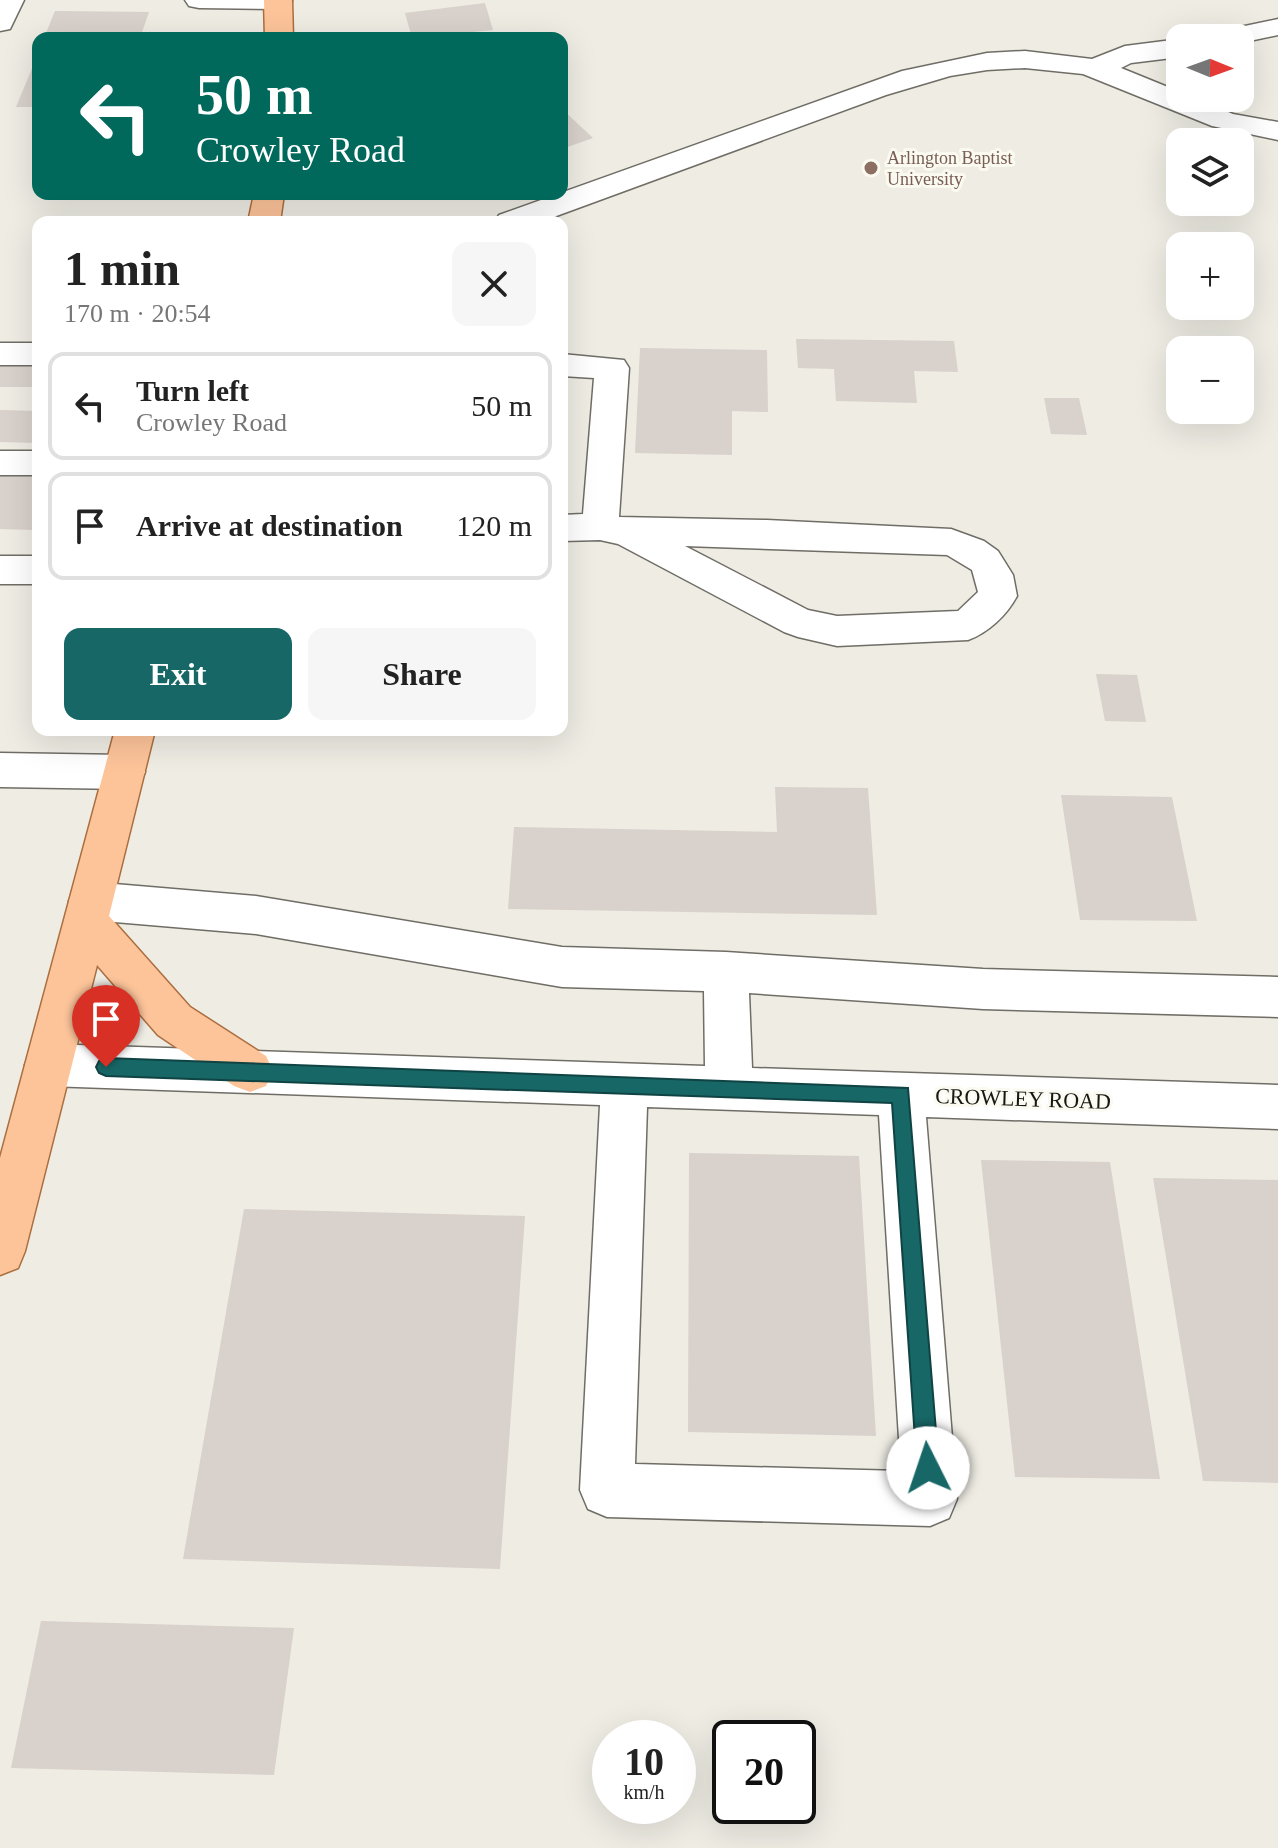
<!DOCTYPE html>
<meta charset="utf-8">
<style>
body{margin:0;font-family:"Times New Roman",serif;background:#f6f6f6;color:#222;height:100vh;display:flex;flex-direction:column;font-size:30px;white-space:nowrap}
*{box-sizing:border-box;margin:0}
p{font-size:26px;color:#767676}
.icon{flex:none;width:44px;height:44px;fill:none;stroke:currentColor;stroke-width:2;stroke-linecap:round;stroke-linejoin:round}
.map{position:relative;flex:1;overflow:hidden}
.panel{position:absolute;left:32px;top:216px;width:536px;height:520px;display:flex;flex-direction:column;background:#fff;border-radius:16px;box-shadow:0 8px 32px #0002}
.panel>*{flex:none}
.guide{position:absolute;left:32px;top:32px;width:536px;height:168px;border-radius:16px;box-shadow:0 8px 32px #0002;background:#00695c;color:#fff;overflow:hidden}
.needle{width:52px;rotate:91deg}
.fabs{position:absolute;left:1166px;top:24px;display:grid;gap:16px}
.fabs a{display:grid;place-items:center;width:88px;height:88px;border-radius:16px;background:#fff;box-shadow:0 8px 32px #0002;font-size:40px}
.speed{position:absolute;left:592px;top:1720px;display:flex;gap:16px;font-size:40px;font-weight:700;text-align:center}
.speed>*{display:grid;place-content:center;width:104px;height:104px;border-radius:50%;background:#fff;box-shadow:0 8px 32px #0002;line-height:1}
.speed small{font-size:20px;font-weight:400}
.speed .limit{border:4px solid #111;border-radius:12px;background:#fff;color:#111}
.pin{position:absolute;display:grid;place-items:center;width:68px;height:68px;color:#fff;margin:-82px -34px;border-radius:50% 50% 50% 0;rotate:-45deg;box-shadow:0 0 8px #0007}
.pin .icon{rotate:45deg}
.me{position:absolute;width:88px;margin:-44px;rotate:356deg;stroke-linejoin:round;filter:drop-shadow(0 0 6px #0008)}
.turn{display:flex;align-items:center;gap:28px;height:168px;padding:0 32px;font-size:36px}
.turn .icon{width:104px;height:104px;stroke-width:2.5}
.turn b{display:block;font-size:56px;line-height:68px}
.round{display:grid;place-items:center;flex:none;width:84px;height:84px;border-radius:16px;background:#f6f6f6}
.overview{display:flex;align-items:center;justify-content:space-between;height:136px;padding:0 32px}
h1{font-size:48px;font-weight:700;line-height:60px}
.action{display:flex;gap:16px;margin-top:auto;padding:16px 32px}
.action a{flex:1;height:92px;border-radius:16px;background:#186767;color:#fff;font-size:32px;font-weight:700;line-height:92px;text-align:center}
.action a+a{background:#f6f6f6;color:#222}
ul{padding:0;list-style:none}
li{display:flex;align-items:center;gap:24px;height:108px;margin:0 16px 12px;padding:0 16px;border:4px solid #e0e0e0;border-radius:16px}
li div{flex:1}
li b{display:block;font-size:30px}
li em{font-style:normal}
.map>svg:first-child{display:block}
.building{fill:#d9d1cb}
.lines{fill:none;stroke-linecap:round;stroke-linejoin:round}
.minor-casing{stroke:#6f6d65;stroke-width:3}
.major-casing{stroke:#ab6e3f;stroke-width:3}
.minor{fill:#fff;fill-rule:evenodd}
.major{fill:#fdc49a;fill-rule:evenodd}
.route{fill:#186767;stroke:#104343;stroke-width:2}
.education-dot{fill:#8d6e63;stroke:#fbfaf1;stroke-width:3}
.labels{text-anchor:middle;stroke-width:6;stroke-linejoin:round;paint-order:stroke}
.far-education-label{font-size:18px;fill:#785e54;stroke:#fbfaf1;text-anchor:start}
.street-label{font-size:22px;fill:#171613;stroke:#fbfaf1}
</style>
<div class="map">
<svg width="1278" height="1848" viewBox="0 0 1278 1848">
<rect width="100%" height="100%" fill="#eeece3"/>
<g class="building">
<polygon points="485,3 493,30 412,38 405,13"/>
<polygon points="55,11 149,12 140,38 44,38"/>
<polygon points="38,54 38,107 16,107"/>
<polygon points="562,109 593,138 562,149"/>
<polygon points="796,339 954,341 958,372 914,371 917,403 836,401 834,369 798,368"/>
<polygon points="640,348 767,350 768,412 732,411 732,455 635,453"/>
<rect x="0" y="362" width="38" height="25"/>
<polygon points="1044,398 1079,398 1087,435 1051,434"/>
<polygon points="0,410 38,411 38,443 0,442"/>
<polygon points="0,473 38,474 38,511 32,530 0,529"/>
<polygon points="1096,674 1137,675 1146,722 1105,721"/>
<polygon points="775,787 868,788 877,915 508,909 514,827 777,832"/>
<polygon points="1061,795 1172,797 1197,921 1080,920"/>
<polygon points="689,1153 859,1156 876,1436 688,1432"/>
<polygon points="981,1160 1110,1162 1160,1479 1015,1477"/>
<polygon points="1153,1178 1278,1180 1278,1483 1203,1481"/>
<polygon points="244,1209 525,1216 500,1569 183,1559"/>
<polygon points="41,1621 294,1628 274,1775 11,1768"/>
</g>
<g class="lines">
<g class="minor-casing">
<g id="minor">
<polygon points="0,0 24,0 10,29 0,31"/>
<polygon points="185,0 291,0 292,1 288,7 278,9 199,8 189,6"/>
<polygon points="1278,19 1278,35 1240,43 1240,38 1212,38 1216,32"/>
<polygon points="1180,39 1180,57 1131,63 1121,68 1180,92 1180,98 1194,98 1233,114 1278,122 1278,140 1212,126 1083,74 1025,68 987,70 950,76 886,95 540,222 494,222 499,215 902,71 987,53 1025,51 1092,59 1125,46"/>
<rect x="0" y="343" width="38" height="22"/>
<path d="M562,354L624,360L629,368L619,517L767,520L951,529L984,541L998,551L1013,575L1017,596C1007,615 988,633 968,640L837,646L798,637L784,632L618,544L600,540L562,541V515L583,514L594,378L562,376ZM685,546L947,555L972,570L978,592L958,611L837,616L808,610Z"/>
<rect x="0" y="451" width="38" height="24"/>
<rect x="0" y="556" width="38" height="28"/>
<polygon points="0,753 124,755 139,760 145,772 139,784 124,789 0,787"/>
<path d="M91,882L256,896L562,947L726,952L983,969L1278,977V1017L983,1009L749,993L752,1068L1278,1085V1129L926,1117L957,1499L949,1518L930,1526L607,1517L588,1509L580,1490L600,1105L48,1086L32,1080L25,1065L32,1050L48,1044L705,1066L704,991L562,987L256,934L91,920L76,914L69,901L76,888ZM647,1107L879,1115L901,1471L635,1464Z"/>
</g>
</g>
<g class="major-casing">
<g id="major">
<polygon points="264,0 292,0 293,38 265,38"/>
<polygon points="254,194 284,194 280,222 248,222"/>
<polygon points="115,730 155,730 109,916 190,1007 266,1056 273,1071 266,1086 250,1092 234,1086 158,1035 97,965 25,1251 18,1268 0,1275 0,1158"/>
</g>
</g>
<use href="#minor" class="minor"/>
<use href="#major" class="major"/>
</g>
<polygon class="route" points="106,1058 908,1088 939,1468 936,1475 928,1479 920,1475 917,1468 892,1103 106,1076 99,1073 96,1067 99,1061"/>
<circle class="education-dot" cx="871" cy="168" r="8"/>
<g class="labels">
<g class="far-education-label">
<text x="887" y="164">Arlington Baptist<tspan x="887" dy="21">University</tspan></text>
</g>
<g class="street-label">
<text transform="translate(1023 1098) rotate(2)" y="8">CROWLEY ROAD</text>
</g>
</g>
</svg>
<div class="fabs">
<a><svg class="needle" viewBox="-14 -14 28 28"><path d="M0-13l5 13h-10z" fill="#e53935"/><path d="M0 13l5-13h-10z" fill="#767676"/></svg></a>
<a><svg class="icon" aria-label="layers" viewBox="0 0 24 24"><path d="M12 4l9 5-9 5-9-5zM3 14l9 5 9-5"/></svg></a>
<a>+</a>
<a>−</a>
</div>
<div class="speed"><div>10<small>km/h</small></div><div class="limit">20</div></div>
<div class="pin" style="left:106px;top:1067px;background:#d93025"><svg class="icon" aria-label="arrive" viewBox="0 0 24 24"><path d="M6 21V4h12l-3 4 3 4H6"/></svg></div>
<svg class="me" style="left:928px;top:1468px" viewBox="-20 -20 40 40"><circle r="19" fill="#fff"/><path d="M0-13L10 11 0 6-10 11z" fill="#186767"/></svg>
<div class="guide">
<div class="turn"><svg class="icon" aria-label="left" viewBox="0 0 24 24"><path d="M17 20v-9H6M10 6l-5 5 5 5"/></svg><div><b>50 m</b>Crowley Road</div></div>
</div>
<section class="panel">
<div class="overview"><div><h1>1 min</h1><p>170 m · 20:54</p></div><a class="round"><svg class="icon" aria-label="close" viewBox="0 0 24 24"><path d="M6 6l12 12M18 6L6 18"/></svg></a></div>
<ul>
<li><svg class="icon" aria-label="left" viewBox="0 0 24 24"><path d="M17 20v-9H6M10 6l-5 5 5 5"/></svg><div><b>Turn left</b><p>Crowley Road</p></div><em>50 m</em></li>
<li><svg class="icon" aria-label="arrive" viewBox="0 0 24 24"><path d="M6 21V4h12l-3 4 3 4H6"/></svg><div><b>Arrive at destination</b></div><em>120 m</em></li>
</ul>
<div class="action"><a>Exit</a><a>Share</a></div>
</section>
</div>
